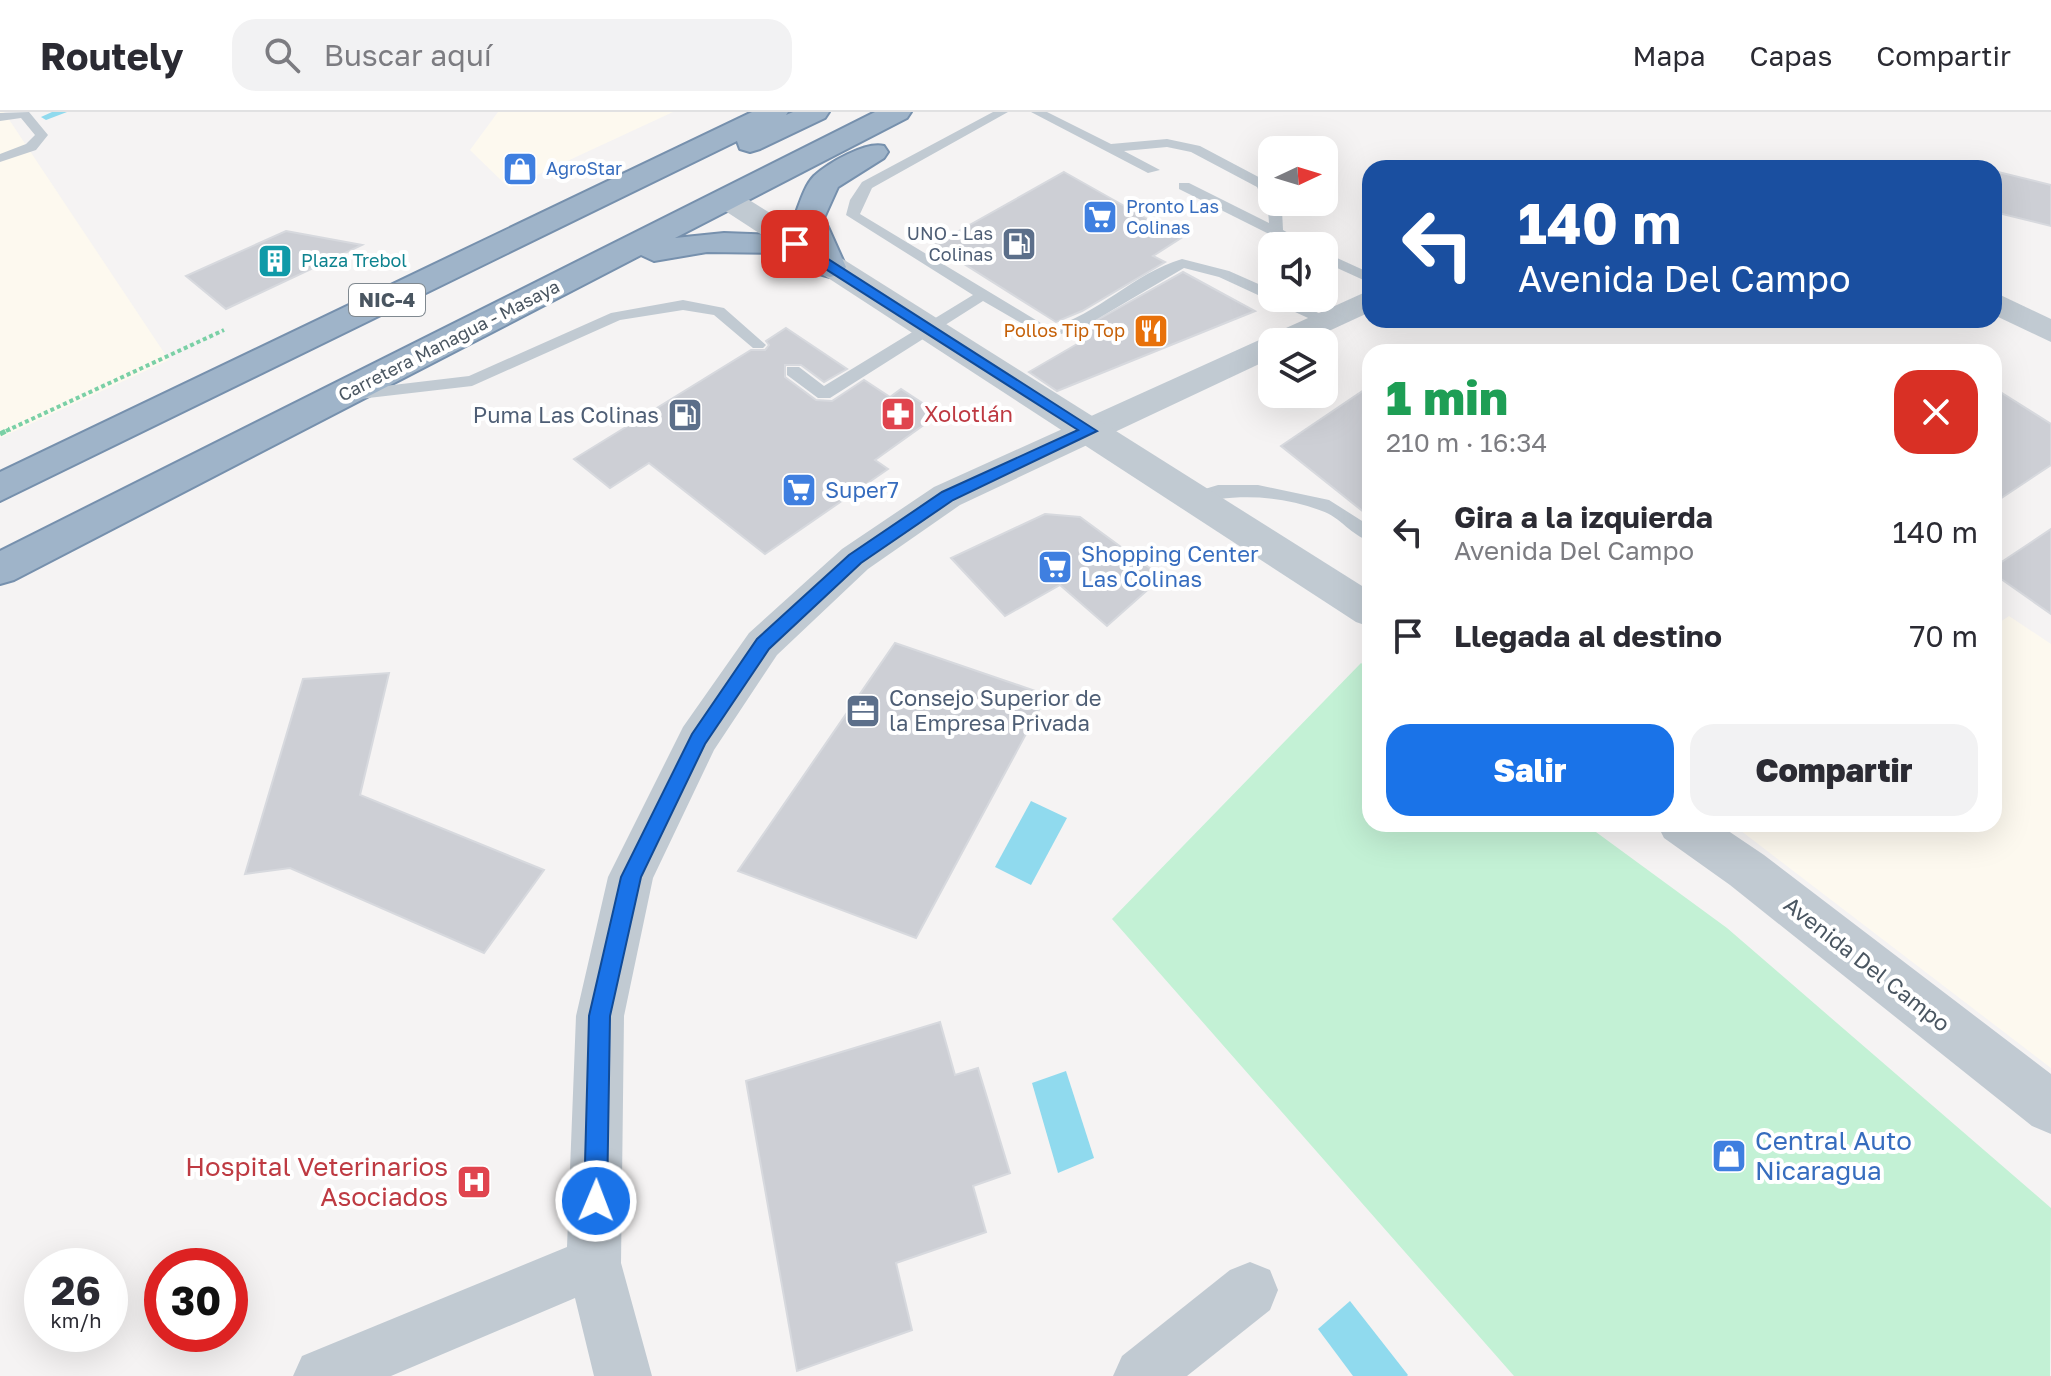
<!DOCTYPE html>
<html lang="es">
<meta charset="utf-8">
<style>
body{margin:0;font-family:"Golos Text",sans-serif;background:#f2f2f3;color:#2b2b33;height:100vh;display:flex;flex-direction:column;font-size:30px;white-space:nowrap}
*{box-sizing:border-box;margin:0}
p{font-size:26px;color:#7c7c81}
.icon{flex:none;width:44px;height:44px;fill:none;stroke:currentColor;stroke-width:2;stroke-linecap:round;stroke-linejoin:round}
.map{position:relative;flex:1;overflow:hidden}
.panel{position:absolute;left:1362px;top:232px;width:640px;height:488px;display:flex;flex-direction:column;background:#fff;border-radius:24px;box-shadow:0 8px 32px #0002}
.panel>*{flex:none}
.top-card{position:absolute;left:1362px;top:48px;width:640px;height:168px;border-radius:24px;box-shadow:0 8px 32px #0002;background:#1a4fa0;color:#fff;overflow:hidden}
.needle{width:52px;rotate:86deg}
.buttons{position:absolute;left:1258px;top:24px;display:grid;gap:16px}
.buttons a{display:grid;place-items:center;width:80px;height:80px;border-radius:16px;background:#fff;box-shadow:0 8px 32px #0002;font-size:40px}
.speed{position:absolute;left:24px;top:1136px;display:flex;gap:16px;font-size:40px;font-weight:700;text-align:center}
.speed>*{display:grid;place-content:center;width:104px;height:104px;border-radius:50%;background:#fff;box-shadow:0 8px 32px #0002;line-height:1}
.speed small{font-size:20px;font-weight:400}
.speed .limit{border:12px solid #d22;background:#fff;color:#111}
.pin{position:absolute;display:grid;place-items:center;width:68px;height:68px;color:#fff;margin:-34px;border-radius:16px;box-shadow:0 4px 12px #0006}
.me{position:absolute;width:88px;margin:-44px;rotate:1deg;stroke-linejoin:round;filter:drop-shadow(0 0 6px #0008)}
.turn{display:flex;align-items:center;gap:28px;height:168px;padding:0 24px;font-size:36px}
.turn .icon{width:104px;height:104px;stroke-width:2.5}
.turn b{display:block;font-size:56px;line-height:68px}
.round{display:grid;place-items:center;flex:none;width:84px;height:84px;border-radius:24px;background:#f2f2f3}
.summary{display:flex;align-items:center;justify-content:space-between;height:136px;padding:0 24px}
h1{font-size:48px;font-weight:800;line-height:60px;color:#1e9e55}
.button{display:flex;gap:16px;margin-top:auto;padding:16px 24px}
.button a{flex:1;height:92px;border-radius:24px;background:#1a73e8;color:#fff;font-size:32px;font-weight:800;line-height:92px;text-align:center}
.button a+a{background:#f2f2f3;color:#2b2b33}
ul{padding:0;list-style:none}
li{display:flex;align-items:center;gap:24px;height:104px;padding:0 24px}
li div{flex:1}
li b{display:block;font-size:30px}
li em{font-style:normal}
header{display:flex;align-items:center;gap:48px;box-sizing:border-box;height:112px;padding:0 40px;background:#fff;border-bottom:2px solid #e1e1e2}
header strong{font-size:38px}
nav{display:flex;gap:44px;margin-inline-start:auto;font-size:28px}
.search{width:560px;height:72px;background:#f2f2f3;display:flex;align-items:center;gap:20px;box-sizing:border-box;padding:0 28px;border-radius:24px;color:#7c7c81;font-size:30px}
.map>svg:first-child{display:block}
.commercial{fill:#fdf9ef}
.green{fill:#c3f1d5}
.water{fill:#90daee}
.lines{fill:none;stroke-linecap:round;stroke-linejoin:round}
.stream{fill:#90daee;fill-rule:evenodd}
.building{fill:#cdcfd5;stroke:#d7d9de;stroke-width:2}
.trunk-casing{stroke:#7690ad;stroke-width:4}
.path-far1{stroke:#7ad0a6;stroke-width:4;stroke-dasharray:4 3;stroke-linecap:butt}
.path{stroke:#7ad0a6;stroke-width:5;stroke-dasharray:6 4;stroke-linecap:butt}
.service{fill:#c1cad2;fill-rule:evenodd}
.minor{fill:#c1cad2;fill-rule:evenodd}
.tertiary{fill:#c1cad2;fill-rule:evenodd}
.trunk{fill:#9fb4c9;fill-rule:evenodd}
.route{fill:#1a73e8;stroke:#114b97;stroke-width:2}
.labels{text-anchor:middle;stroke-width:8;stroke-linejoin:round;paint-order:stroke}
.far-shop-label{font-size:18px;fill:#366cbe;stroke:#fff;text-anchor:start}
.far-service-label{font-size:18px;fill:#4e5e75;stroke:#fff;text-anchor:end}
.far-culture-label{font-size:18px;fill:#0d838f;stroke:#fff;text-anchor:start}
.far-food-label{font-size:18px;fill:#c56008;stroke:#fff;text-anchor:end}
.far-street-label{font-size:18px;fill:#4a5661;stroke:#fff}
.shield{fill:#fff;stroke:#808990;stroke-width:2}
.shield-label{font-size:20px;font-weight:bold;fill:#4a5661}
.health-label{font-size:22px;fill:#be3a42;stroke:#fff;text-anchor:start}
.service-label{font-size:22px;fill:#4e5e75;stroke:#fff;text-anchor:end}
.shop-label{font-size:22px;fill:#366cbe;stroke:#fff;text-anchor:start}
.street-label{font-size:22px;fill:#4a5661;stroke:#fff}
.near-shop-label{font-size:26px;fill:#366cbe;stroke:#fff;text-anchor:start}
.near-health-label{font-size:26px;fill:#be3a42;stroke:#fff;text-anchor:end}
</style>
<header>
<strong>Routely</strong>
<div class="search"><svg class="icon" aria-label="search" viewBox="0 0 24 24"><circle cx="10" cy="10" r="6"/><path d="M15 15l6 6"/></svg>Buscar aquí</div>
<nav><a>Mapa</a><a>Capas</a><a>Compartir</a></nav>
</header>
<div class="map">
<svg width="2051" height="1264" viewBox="0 0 2051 1264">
<rect width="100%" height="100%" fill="#f5f3f3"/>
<g class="commercial">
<polygon points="0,0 4,0 169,248 0,326"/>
<polygon points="498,0 673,0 509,76 470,38"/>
<polygon points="2009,504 2051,532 2051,956 1732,712 1994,712 1994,514"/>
</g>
<polygon class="green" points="1361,551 1370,558 1370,712 1585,712 1727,816 2051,1096 2050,1264 1514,1264 1112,807"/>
<g class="water">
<polygon points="1031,689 1067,706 1031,773 995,755"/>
<polygon points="1066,959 1094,1046 1058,1061 1032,971"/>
<polygon points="1350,1189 1408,1263 1407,1264 1353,1264 1318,1217"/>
</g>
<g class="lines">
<polygon class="stream" points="52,0 67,0 46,8 41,5"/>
</g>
<g class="building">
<polygon points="1994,59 2051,73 2051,114 1994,100"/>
<polygon points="1064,60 1181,126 1153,144 1165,150 1082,199 1056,210 934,133"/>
<polygon points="286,119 362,133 226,197 186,164"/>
<polygon points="1183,160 1255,199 1057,279 1029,260 1084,228 1074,221"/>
<polygon points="786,216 847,257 824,270 801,253 785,253 785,265 816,288 832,289 864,268 890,285 901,277 939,302 875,348 888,357 765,442 649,351 610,376 574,347 751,238 765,238 769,233 766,229"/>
<polygon points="1370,274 1370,405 1281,334"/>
<polygon points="1994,276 2051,312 2051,353 1994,391"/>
<polygon points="1045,402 1080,405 1162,465 1107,514 1060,473 1005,504 951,446"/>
<polygon points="2051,417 2051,502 1994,462 1994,455"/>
<polygon points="895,531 1047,583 916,826 738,759"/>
<polygon points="389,561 360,683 544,758 484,841 290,756 245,762 303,567"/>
<polygon points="940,910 955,963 978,956 1010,1061 973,1074 986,1120 896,1151 912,1218 797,1259 746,969"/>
</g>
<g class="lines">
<g class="trunk-casing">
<g id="trunk">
<polygon points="752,0 788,0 786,3 793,0 829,0 825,6 760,37 750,40 740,37 737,29 0,389 0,360"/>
<path d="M875,0H911L907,6L675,126L724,121L801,124L794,106C799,94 804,74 814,64C828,51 866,29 884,34L888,40L884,46L838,75L824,106L846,155L841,162L830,165L819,162L807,137L795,141L707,140L654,149L641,143L14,468L0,472V439Z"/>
</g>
</g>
<polyline class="path-far1" points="6,319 224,218"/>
<polyline class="path" points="0,322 10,317"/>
<g class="service">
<polygon points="29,0 48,23 36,38 0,50 0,42 26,32 35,23 21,6 0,9 0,1"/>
<path d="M993,0H1008L872,76L860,102L1049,216C1098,203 1134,161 1182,147L1229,159L1272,178V186H1289L1332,208L1329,211H1319L1219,165L1184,156L1082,216L1047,226L983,189L830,286H818L787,263V255H799L824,274L973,183L846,103L850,88L862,70Z"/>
<polygon points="1031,0 1047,0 1111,32 1167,27 1200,34 1268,70 1272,78 1272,90 1278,90 1282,98 1283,118 1311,134 1293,134 1179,77 1179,71 1189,71 1269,111 1268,98 1257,75 1191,40 1167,35 1124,39 1160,58 1148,61"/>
<polygon points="1324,140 1370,161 1370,171 1324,150"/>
<polygon points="683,188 724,196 766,233 763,236 753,236 714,203 683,198 620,208 472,274 351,288 343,283 351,278 469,264 611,201"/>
<path d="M1218,373H1258L1329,388L1370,414V429C1352,424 1340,405 1322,399C1281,383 1233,381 1191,393L1182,387L1185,383Z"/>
</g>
<g class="minor">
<polygon points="1370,178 1370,200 1305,230 1272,230 1272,246 960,393 868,457 777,543 714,638 653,766 624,904 621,1151 652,1264 594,1264 575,1186 391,1264 293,1264 302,1244 567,1135 576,904 608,765 683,615 749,521 842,437 934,375"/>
<polygon points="1994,180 2051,207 2051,230 1994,203"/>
<polygon points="1250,1150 1270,1158 1278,1178 1270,1198 1187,1264 1113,1264 1122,1244 1230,1158"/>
</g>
<g class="tertiary">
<polygon points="727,78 738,81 1370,479 1370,515 1356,510 716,93 712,87 716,81"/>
<polygon points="1657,712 1718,712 1764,743 2051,962 2051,1022 2032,1014 1730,773 1664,726"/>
</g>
<use href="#trunk" class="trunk"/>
</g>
<polygon class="route" points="791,129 800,129 1097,319 953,388 861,451 769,537 705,632 641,765 610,904 607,1089 604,1097 596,1101 587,1097 584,1089 589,904 621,765 692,622 757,527 849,443 942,380 1078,318 791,135"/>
<defs>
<g id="shop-square" transform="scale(1.8)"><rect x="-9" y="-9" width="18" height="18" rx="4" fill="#3f7fe0" stroke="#fff"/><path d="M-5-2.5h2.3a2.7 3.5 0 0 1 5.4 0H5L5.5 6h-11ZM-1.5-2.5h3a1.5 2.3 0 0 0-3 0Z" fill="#fff"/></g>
<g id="supermarket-square" transform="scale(1.8)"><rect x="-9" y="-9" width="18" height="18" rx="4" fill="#3f7fe0" stroke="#fff"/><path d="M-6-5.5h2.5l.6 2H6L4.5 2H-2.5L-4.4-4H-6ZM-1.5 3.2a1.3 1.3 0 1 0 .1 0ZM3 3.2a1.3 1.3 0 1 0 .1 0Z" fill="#fff"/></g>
<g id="fuel-square" transform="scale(1.8)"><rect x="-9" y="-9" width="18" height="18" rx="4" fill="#5c6f8a" stroke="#fff"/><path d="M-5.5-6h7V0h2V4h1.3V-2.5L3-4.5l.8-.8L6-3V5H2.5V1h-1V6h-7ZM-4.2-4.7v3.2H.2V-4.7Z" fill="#fff"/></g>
<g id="building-square" transform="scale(1.8)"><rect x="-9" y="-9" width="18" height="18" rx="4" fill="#0f9aa8" stroke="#fff"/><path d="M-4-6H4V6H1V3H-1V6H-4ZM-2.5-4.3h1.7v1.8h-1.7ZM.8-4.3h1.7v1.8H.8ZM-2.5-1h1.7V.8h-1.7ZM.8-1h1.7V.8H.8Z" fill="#fff"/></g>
<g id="restaurant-square" transform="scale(1.8)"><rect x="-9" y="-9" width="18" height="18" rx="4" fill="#e8710a" stroke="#fff"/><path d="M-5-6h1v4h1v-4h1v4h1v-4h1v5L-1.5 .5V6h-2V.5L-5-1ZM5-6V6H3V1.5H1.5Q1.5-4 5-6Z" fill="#fff"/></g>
<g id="pharmacy-square" transform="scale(1.8)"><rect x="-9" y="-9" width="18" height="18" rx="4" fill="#e0444e" stroke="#fff"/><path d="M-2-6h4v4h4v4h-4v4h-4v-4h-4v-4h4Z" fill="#fff"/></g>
<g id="office-square" transform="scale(1.8)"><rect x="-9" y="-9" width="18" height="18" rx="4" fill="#5c6f8a" stroke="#fff"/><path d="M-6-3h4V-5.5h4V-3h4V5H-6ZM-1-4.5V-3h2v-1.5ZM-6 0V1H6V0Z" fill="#fff"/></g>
<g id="hospital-square" transform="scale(1.8)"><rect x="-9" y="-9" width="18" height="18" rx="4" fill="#e0444e" stroke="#fff"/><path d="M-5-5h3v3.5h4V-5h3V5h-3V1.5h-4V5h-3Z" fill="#fff"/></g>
</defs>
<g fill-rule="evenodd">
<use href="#shop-square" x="520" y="57"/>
<use href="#supermarket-square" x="1100" y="105"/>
<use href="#fuel-square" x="1019" y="132"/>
<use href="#building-square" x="275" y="149"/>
<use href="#restaurant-square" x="1151" y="219"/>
<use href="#pharmacy-square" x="898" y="302"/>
<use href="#fuel-square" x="685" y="303"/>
<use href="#supermarket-square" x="799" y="378"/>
<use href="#supermarket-square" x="1055" y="455"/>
<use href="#office-square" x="863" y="599"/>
<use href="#shop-square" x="1729" y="1044"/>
<use href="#hospital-square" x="474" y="1070"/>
</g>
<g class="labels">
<g class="far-shop-label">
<text x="546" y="63">AgroStar</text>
<text x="1126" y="101">Pronto Las<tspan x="1126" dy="21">Colinas</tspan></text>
</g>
<g class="far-service-label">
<text x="993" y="128">UNO - Las<tspan x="993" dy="21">Colinas</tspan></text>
</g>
<g class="far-culture-label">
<text x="301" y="155">Plaza Trebol</text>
</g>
<g class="far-food-label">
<text x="1125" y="225">Pollos Tip Top</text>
</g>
<g class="far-street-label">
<text transform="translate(449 229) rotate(-27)" y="6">Carretera Managua - Masaya</text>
</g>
<rect class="shield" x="349" y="172" width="76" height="32" rx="6"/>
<g class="shield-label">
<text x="387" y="195">NIC-4</text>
</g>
<g class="health-label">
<text x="924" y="310">Xolotlán</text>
</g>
<g class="service-label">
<text x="659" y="311">Puma Las Colinas</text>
<text x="889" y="594" text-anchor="start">Consejo Superior de<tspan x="889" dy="25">la Empresa Privada</tspan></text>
</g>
<g class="shop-label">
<text x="825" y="386">Super7</text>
<text x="1081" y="450">Shopping Center<tspan x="1081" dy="25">Las Colinas</tspan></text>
</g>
<g class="street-label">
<text transform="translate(1867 852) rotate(38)" y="8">Avenida Del Campo</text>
</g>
<g class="near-shop-label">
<text x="1755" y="1038">Central Auto<tspan x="1755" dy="30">Nicaragua</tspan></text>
</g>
<g class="near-health-label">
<text x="448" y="1064">Hospital Veterinarios<tspan x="448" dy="30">Asociados</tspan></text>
</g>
</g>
</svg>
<div class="buttons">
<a><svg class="needle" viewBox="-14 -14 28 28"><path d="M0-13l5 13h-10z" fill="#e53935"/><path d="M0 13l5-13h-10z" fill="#7c7c81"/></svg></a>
<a><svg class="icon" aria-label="sound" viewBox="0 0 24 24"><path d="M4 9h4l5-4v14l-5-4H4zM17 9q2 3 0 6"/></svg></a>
<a><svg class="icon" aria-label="layers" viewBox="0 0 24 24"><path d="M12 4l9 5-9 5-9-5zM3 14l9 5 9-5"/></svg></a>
</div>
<div class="speed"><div>26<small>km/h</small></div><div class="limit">30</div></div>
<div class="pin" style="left:795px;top:132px;background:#d93025"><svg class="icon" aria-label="arrive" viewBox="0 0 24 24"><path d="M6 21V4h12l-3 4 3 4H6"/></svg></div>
<svg class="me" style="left:596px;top:1089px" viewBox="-20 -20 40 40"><circle r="17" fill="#1a73e8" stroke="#fff" stroke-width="3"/><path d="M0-11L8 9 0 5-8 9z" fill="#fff"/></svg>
<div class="top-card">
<div class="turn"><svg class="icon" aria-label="left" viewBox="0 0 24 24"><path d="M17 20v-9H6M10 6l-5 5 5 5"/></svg><div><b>140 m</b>Avenida Del Campo</div></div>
</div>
<section class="panel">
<div class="summary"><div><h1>1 min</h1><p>210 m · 16:34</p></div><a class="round" style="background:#d93025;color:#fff"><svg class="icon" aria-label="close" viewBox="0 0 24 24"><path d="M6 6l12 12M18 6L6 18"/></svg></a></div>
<ul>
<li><svg class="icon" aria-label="left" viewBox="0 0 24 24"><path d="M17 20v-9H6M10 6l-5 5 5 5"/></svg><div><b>Gira a la izquierda</b><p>Avenida Del Campo</p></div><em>140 m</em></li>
<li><svg class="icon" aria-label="arrive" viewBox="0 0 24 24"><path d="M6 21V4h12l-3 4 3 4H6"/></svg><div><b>Llegada al destino</b></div><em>70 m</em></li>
</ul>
<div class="button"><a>Salir</a><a>Compartir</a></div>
</section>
</div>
